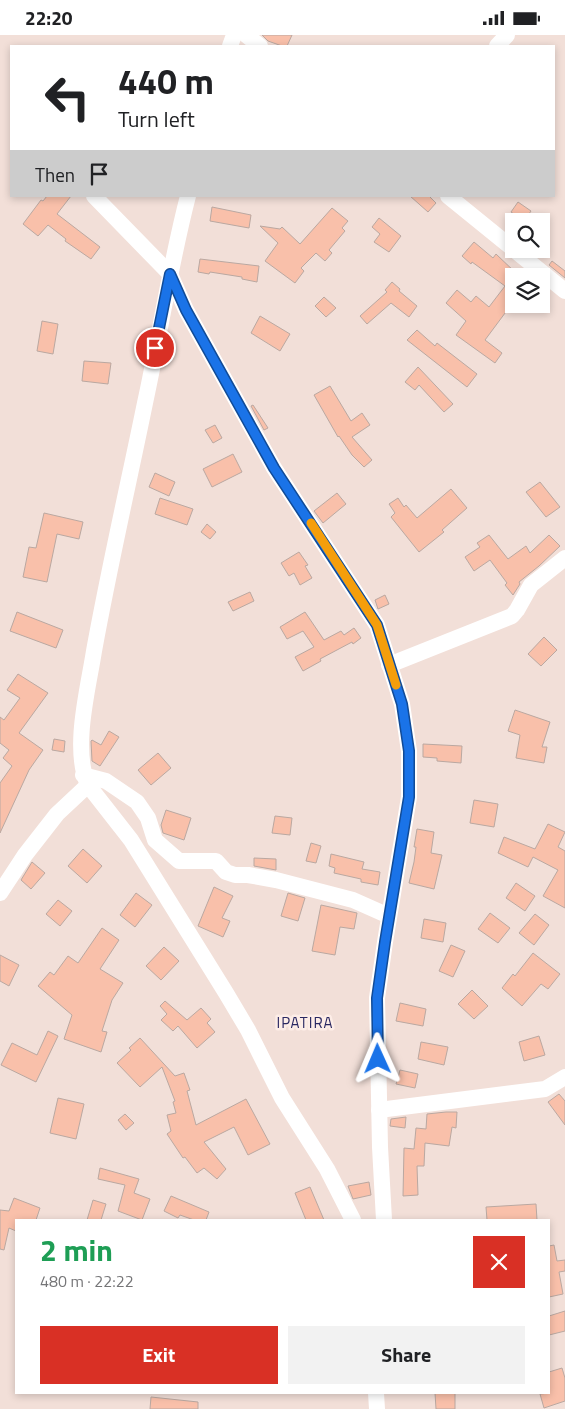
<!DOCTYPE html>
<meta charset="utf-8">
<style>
body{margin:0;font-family:"Titillium Web",sans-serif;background:#f2f2f2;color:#202124;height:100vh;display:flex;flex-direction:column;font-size:19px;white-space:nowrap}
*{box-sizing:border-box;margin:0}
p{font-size:16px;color:#757577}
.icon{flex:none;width:28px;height:28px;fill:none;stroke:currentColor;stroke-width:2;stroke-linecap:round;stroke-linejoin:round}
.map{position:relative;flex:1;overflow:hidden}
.details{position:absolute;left:15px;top:1184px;width:535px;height:175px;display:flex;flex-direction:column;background:#fff;border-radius:0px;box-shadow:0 2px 8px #0003}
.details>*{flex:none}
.banner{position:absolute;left:10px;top:10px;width:545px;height:152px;border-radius:0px;box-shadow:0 2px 8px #0003;background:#fff;color:#202124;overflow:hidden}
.controls{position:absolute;left:505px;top:178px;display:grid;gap:10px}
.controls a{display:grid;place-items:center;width:45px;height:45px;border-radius:0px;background:#fff;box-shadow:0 2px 8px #0003;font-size:25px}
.pin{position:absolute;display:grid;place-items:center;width:42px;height:42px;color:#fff;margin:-21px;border:2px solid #fff;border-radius:50%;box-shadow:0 1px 5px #0007}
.me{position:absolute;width:55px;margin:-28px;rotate:359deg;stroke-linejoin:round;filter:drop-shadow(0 0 4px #0008)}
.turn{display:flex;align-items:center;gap:18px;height:105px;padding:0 25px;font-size:22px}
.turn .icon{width:65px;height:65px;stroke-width:2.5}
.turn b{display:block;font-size:35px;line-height:42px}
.then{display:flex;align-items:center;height:48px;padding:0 25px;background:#0003;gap:10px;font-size:19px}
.round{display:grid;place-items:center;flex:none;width:52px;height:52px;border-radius:0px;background:#f2f2f2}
.head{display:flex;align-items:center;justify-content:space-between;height:85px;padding:0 25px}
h1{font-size:30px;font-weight:700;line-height:38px;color:#1e9e55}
.button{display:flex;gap:10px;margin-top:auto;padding:10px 25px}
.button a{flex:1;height:58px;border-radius:0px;background:#d93025;color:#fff;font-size:20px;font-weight:700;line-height:58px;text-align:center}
.button a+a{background:#f2f2f2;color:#202124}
.status{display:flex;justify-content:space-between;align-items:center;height:35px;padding:0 25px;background:#fff;direction:ltr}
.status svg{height:14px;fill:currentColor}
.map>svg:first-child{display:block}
.building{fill:#f9c0aa;stroke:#baa8a1}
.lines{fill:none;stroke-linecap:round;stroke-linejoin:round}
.minor{stroke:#fff;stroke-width:16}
.route-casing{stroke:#114b97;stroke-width:12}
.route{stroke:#1a73e8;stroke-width:9}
.slow{stroke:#f59e0b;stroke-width:9}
.labels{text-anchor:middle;stroke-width:5;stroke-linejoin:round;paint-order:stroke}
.quarter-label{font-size:15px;letter-spacing:1px;fill:#292761;stroke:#fdede7}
</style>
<div class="status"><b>22:20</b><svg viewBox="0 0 49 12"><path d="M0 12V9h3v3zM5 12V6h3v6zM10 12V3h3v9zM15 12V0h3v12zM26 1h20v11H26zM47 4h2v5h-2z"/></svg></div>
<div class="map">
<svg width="565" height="1374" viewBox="0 0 565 1374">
<rect width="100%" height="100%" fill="#f2dfd8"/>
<g class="building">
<polygon points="262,0 292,0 287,11 282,11 268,6"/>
<polygon points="47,161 71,161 57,179 100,212 91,224 65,206 66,204 48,190 38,201 23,189 41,165 43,166"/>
<polygon points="410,161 429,161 436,168 428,177"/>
<polygon points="518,167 531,176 524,186 511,177"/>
<polygon points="212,172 251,180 249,193 210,186"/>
<polygon points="332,173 348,186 342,193 345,196 329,215 332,218 325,226 316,218 301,233 304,236 295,248 265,226 278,208 260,191 280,194 282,192 300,209"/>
<polygon points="379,183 401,201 389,217 374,207 380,199 372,192"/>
<polygon points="474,207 493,223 496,219 517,239 507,250 514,255 514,266 485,305 502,318 495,328 456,300 466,286 446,268 457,255 471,267 476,261 489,272 505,251 472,227 471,229 462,221"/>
<polygon points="200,224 259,231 257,247 242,244 242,242 210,237 209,239 198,237"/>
<polygon points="552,226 565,236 565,243 549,230"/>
<polygon points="392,247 400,254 399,256 417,271 409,282 391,268 367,289 360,281 387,257 385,255"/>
<polygon points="324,262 336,273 326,282 315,271"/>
<polygon points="260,281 290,299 280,316 251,298"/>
<polygon points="42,286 58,289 53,319 37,316"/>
<polygon points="417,295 435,311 437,308 477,339 467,352 407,305"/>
<polygon points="84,326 111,328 108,349 82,346"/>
<polygon points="418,332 453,369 444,377 419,350 415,355 405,347"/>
<polygon points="330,351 351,386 362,378 370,390 352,402 372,425 364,432 352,420 339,401 338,402 314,360"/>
<polygon points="253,370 268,393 264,395 251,371"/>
<polygon points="215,390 222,403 213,408 205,395"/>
<polygon points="233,419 242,437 212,452 203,434"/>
<polygon points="155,438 175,447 169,461 149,452"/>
<polygon points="540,447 560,472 546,482 526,457"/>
<polygon points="451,454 467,473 442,495 444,497 419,517 391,482 395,478 389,469 398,463 404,472 406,470 417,483"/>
<polygon points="337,458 346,469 323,488 314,476"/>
<polygon points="160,463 193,474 187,490 155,479"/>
<polygon points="44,478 83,487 79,504 57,499 47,547 23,542 29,512 36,513"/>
<polygon points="207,489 216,497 210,504 201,497"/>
<polygon points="489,500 508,524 526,511 530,518 549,500 560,511 539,531 519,547 520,549 513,560 505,550 507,548 490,525 474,536 465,522 480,512 477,508"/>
<polygon points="299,517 308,530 305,531 312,543 300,550 294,538 289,541 281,528"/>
<polygon points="250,557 254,566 233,576 228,567"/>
<polygon points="385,560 389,569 378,574 375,565"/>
<polygon points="17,577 63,595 56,613 10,596"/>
<polygon points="305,577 324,605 341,596 344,600 354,593 361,603 353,609 352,607 320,624 321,626 303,636 295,622 314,612 303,596 287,604 280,592"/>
<polygon points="544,602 557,615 541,631 528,619"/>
<polygon points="18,639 48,658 19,698 43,715 29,735 0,798 0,748 12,731 3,723 9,715 0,708 0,682 4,685 20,663 7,655"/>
<polygon points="515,675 550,687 542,712 547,712 544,728 516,723 520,700 508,696"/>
<polygon points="109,696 119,702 100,731 92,726 91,706 92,705 101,710"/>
<polygon points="54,704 65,706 64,717 52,715"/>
<polygon points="423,709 462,711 461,728 437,726 437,723 423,722"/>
<polygon points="158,718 171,733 151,750 138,735"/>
<polygon points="474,765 498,769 494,792 470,788"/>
<polygon points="166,775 191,783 184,805 163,798 161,790"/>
<polygon points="275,781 292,783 290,800 272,798"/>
<polygon points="548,789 565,797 558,812 565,816 565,873 543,861 558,835 533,822 528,832 498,818 504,802 535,814"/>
<polygon points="417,794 434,797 431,818 442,820 434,854 409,848 414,827 416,812 414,812"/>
<polygon points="311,808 321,811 316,828 306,826"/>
<polygon points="83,814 102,831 87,848 68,831"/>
<polygon points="331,819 364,827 362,834 380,837 378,850 361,847 361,844 334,838 335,833 329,831"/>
<polygon points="254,823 276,824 276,835 254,831"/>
<polygon points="32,827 45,838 31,854 21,845"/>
<polygon points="516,848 535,861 525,876 506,863"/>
<polygon points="214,852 233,861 222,883 230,886 223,902 198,891"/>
<polygon points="136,858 152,870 135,892 120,880"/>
<polygon points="288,858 305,863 298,886 281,881"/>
<polygon points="58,865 72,876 60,891 46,879"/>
<polygon points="321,870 357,878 354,894 340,892 335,920 312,916"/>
<polygon points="490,878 510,893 498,908 478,894"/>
<polygon points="535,879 549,890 534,910 519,898"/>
<polygon points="424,884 446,888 443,907 421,903"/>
<polygon points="102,893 119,905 100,934 123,948 112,965 102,996 107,997 101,1017 64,1004 72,980 38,951 50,937 54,940 68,921 78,928"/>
<polygon points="451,910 465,916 453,942 439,936"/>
<polygon points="164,912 179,926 161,945 146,931"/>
<polygon points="533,918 560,939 548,954 541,949 522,971 502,953 513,939 515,941"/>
<polygon points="0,920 19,930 9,951 0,946"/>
<polygon points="472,955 488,971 474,984 458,969"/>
<polygon points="165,966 187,985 201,973 211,984 207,988 215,997 197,1013 178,991 173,996 161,985 167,979 160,971"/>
<polygon points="400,968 426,974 423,991 396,986"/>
<polygon points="48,996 58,1001 36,1047 1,1030 12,1008 37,1020"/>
<polygon points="539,1001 545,1020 524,1026 519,1007"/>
<polygon points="140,1003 175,1041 184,1038 190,1055 187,1056 196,1090 246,1064 270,1109 248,1120 234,1092 204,1107 226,1134 217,1144 204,1133 197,1138 185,1122 183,1123 167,1099 171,1096 167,1080 176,1078 173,1067 175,1066 162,1032 140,1052 117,1028 131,1015 129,1013"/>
<polygon points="421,1007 448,1012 444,1030 418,1024"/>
<polygon points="400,1035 418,1039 415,1053 396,1049"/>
<polygon points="559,1059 565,1066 565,1090 548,1067"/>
<polygon points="58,1063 84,1069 76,1104 50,1098"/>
<polygon points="446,1077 457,1077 456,1093 452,1092 449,1111 425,1108 424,1131 417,1131 418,1160 403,1161 404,1113 414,1114 416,1093 426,1094 427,1079"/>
<polygon points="125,1079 134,1088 126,1095 118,1085"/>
<polygon points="406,1082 405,1093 390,1091 391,1084"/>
<polygon points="100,1133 139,1144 134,1158 150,1164 142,1185 118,1176 125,1150 98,1144"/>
<polygon points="369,1147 371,1160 353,1164 348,1151"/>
<polygon points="310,1152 324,1185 306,1185 295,1158"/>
<polygon points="171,1161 209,1177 206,1185 194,1185 180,1180 178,1183 164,1176"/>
<polygon points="14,1163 40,1173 36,1185 16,1185 16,1196 9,1193 4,1215 0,1214 0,1175 9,1176"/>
<polygon points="93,1165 106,1169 101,1185 87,1185"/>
<polygon points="536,1169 537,1185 487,1185 486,1172"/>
<polygon points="554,1210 557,1226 565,1225 565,1236 559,1237 563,1259 549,1262 549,1211"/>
<polygon points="565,1276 565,1296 549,1300 549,1281"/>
<polygon points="562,1333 565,1343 565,1366 544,1373 540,1359 549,1358 549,1337"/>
<polygon points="435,1358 455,1358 455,1374 436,1374"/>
<polygon points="151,1362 198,1367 198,1374 150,1374"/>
</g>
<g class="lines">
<g class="minor">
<polyline points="246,0 260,11"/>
<polyline points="230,11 234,0"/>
<polyline points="497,11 507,0"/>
<polyline points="94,161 170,239 186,275 274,433 377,590 402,669 409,716 409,762 385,907 377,963 380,1112 384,1185"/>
<path d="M188,161C170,230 160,299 145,368C128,451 109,533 94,616C88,655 72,713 88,750L131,805L226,958L248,995L282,1063L327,1134L353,1185"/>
<polyline points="448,161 565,256"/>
<polyline points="389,630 512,581 517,575 531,550 565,523"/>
<polyline points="83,740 106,746 137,767 148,783 155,805 179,826 216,826 226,837 235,840 248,840 276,845 353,865 389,881"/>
<polyline points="0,858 25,820 57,779 88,750"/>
<polyline points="379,1075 545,1054 565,1042"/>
<polyline points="376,1358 377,1374"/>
</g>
</g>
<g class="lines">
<g class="route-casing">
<polyline id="route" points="155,313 170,239 186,275 274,433 377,590 402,669 409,716 409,762 385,907 377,963 378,1024"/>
</g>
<use href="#route" class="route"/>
<polyline class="slow" points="311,488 377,590 396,650"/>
</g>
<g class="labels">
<g class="quarter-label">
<text x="305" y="993">IPATIRA</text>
</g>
</g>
</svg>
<div class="controls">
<a><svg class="icon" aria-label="search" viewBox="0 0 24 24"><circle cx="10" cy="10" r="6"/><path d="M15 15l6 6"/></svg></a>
<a><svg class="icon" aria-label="layers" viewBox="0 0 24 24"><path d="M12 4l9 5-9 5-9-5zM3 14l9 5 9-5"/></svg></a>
</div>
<div class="pin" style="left:155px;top:313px;background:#d93025"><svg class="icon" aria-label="arrive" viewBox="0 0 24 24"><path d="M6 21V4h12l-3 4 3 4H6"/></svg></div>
<svg class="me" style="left:378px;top:1024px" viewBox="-20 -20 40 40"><path d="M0-17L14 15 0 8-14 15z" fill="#1a73e8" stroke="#fff" stroke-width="4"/></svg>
<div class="banner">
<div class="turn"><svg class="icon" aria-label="left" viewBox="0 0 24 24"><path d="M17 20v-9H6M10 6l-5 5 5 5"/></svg><div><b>440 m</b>Turn left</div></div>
<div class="then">Then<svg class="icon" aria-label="arrive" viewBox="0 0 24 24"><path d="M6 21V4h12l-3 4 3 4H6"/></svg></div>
</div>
<section class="details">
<div class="head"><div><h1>2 min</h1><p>480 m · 22:22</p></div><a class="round" style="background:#d93025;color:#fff"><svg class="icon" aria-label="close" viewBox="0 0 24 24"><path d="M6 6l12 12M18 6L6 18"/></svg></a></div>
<div class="button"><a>Exit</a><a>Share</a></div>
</section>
</div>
